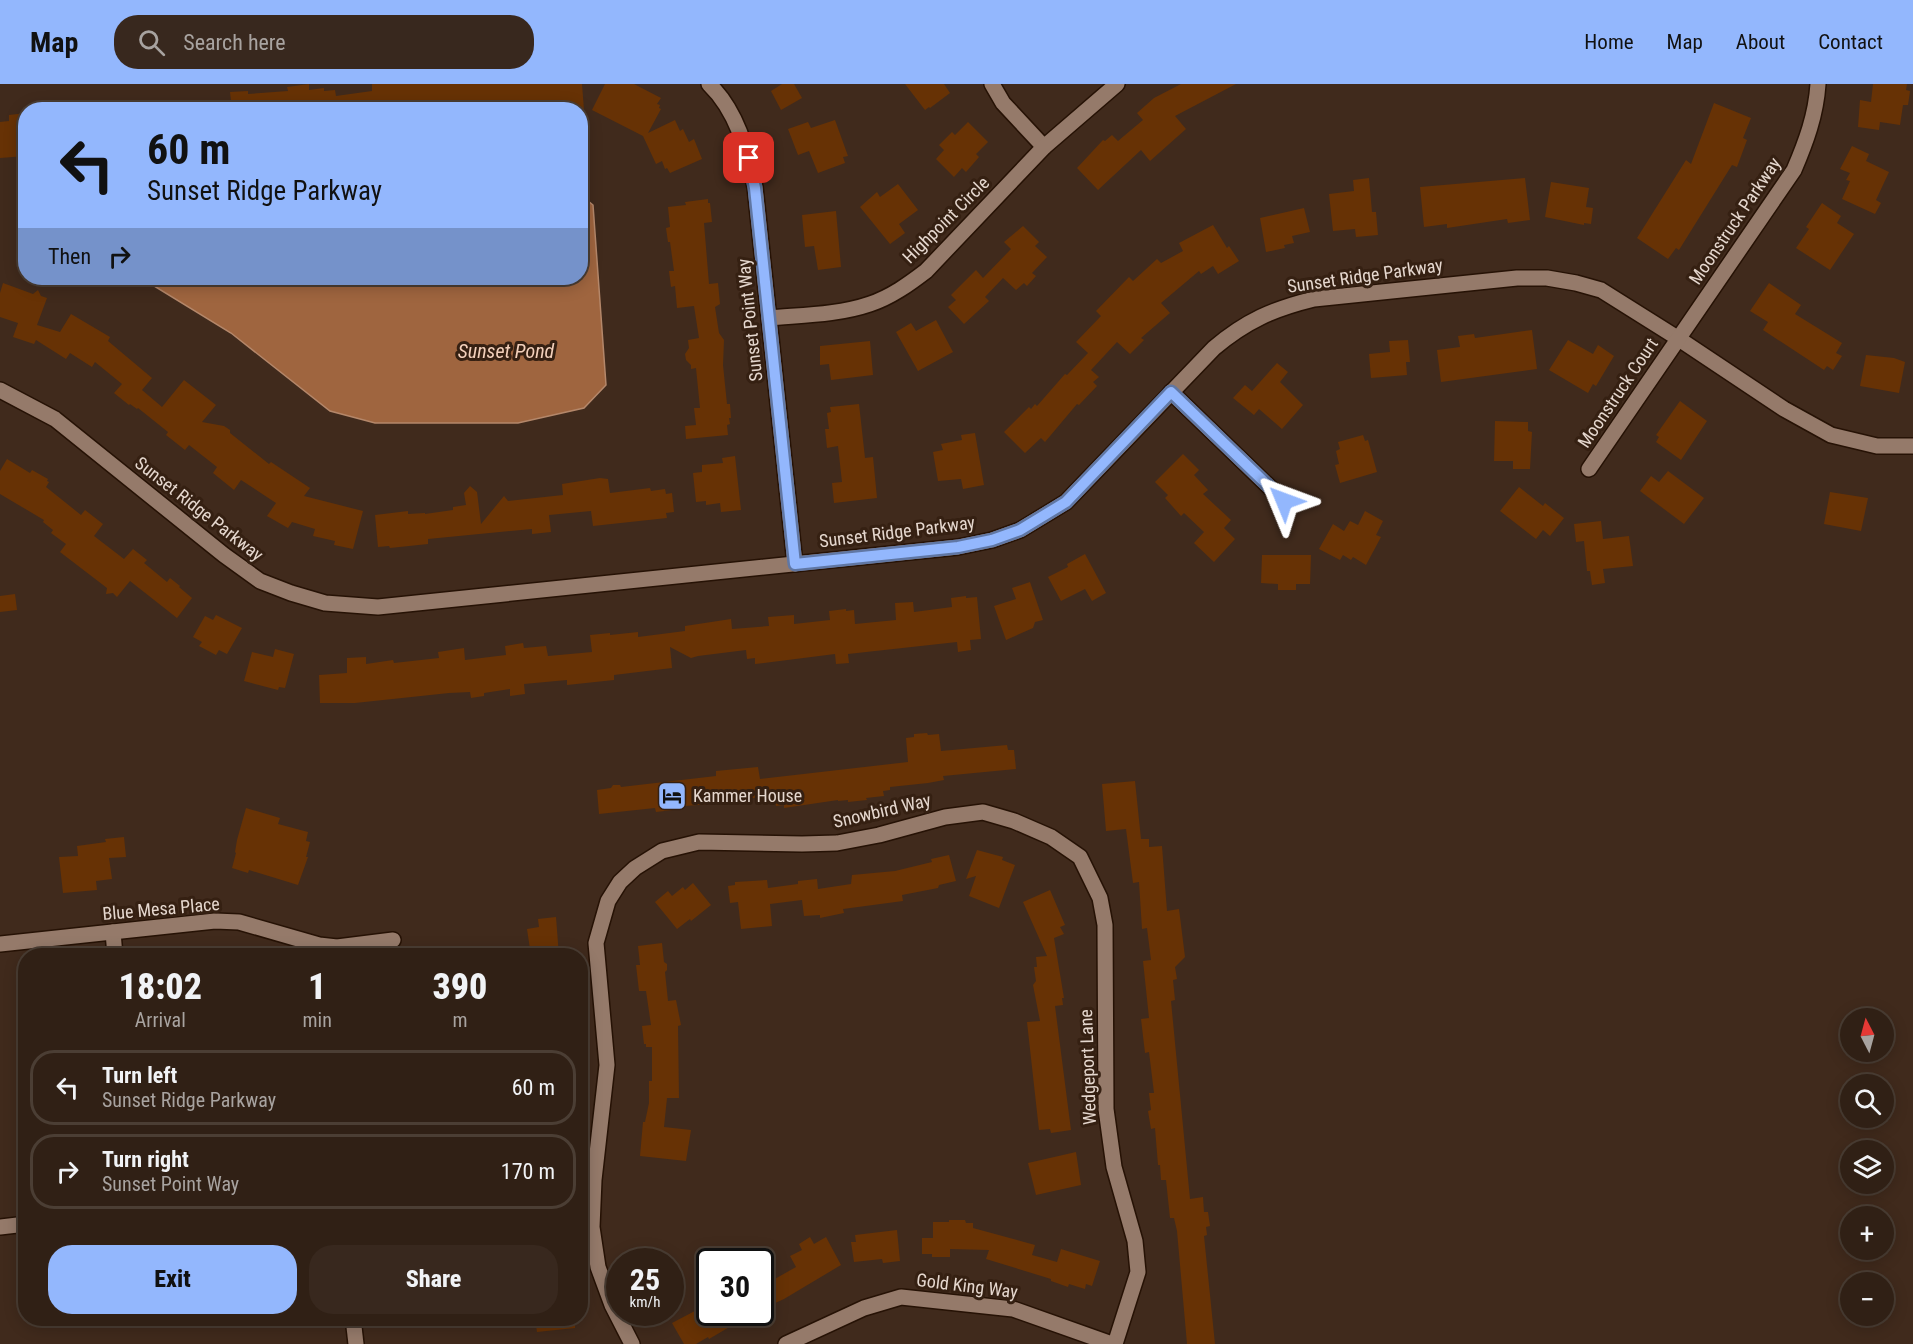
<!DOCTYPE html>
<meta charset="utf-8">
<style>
body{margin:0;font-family:"Roboto Condensed",sans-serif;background:#38281e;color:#f1f3f6;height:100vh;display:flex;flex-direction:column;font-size:22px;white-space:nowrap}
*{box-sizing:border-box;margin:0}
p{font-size:20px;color:#a8a3a0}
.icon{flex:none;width:33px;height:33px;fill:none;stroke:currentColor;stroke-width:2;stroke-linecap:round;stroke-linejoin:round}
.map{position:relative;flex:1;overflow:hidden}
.panel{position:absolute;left:18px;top:864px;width:570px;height:378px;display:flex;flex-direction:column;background:#302015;border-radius:24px;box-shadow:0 3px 15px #0003,0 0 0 2px #4b3e34}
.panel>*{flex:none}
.top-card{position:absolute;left:18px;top:18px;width:570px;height:183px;border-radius:24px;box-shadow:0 3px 15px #0003,0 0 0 2px #4b3e34;background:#93b7fd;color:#111;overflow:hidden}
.needle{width:39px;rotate:354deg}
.controls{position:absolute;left:1840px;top:924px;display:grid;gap:12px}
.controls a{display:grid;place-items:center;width:54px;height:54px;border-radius:50%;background:#302015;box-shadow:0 3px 15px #0003,0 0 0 2px #4b3e34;font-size:30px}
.speed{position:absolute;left:606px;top:1164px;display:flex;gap:12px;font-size:30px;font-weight:700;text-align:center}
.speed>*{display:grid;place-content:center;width:78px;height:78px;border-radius:50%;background:#302015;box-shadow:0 3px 15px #0003,0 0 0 2px #4b3e34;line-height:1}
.speed small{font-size:15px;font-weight:400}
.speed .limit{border:3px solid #111;border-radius:9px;background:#fff;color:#111}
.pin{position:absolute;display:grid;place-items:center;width:51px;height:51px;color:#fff;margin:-26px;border-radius:12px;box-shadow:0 3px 9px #0006}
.me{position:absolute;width:66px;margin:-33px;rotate:314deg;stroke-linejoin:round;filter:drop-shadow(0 0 4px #0008)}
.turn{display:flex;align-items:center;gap:21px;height:126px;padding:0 30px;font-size:27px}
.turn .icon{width:78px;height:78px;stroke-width:2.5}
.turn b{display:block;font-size:42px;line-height:51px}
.then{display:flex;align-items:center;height:57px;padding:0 30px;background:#0003;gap:12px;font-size:22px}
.eta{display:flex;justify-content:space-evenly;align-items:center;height:102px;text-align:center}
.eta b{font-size:36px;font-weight:800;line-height:42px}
.action{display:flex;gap:12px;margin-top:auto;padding:12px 30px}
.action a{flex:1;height:69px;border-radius:24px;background:#93b7fd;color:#111;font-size:24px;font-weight:800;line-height:69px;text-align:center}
.action a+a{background:#38281e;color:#f1f3f6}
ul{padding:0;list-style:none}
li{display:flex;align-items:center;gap:18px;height:75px;margin:0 12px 9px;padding:0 18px;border:3px solid #4b3e34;border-radius:24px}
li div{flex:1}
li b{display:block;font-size:22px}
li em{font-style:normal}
header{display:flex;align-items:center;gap:36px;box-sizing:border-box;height:84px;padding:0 30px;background:#93b7fd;color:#111}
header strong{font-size:28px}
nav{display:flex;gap:33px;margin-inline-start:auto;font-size:21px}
.search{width:420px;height:54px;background:#38281e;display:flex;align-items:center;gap:15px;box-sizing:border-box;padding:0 21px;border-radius:24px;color:#a8a3a0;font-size:22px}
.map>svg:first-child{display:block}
.water{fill:#9f653f;stroke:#b4876a;stroke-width:1.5}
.building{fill:#673205}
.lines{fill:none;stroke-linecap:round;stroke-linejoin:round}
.minor-casing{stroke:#261205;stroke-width:18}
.minor{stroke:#957a6a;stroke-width:15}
.route-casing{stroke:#6077a4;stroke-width:15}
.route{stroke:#93b7fd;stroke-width:10}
.labels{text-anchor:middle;stroke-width:6;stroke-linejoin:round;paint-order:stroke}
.street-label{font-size:18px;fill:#e5d7ce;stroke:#352012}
.poi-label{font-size:18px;fill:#e5d7ce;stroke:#352012;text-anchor:start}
.water-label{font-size:20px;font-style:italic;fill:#f3d0bb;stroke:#352012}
</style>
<header>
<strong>Map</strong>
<div class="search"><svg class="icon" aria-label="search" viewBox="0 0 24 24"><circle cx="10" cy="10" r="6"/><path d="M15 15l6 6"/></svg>Search here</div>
<nav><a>Home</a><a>Map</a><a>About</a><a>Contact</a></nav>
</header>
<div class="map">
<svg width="1913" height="1260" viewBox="0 0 1913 1260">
<rect width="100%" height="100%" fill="#402a1c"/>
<polygon class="water" points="581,111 593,121 606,301 584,324 518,339 375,339 330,327 231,249 141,194 580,194"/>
<g class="building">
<polygon points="309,0 309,6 324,4 324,7 335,6 336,12 372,7 372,0 582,0 584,26 571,26 571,22 542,26 232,26 230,8 248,7 248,10 288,7 287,3"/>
<polygon points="605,0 634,0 661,14 657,20 660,21 659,24 661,25 648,49 675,36 680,47 683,45 689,58 694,55 702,75 670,89 667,84 665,85 662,77 656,80 643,52 592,26"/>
<polygon points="782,0 794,0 802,14 781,26 771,7"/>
<polygon points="905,0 944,0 950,9 930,24 929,23 925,26"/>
<polygon points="1181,0 1236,0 1175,32 1186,45 1150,77 1141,66 1098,106 1077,84 1103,56 1105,57 1112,51 1118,57 1143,36 1137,29 1154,14"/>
<polygon points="1873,0 1907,0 1906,6 1910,7 1908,21 1903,21 1900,41 1880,38 1879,46 1858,43 1860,16 1871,18"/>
<polygon points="1714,19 1751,34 1743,54 1747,56 1737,83 1732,81 1679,166 1676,164 1668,175 1637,154 1686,76 1691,80"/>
<polygon points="26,29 26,72 0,74 0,38 9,37 9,31"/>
<polygon points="835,36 848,72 843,73 845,79 818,89 809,67 798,71 788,45 808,38 811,44"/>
<polygon points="968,38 988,58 976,70 979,73 966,88 962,84 954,93 936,75 944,66 939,61 952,48 955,51"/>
<polygon points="1852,62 1869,70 1866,77 1889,88 1876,116 1881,119 1875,130 1842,115 1850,97 1846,96 1850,89 1840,85"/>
<polygon points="1369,94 1372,128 1376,128 1378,151 1356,153 1355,145 1333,147 1329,110 1354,107 1353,96"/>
<polygon points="1525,94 1530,136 1508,139 1507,135 1447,144 1447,140 1424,143 1420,103"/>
<polygon points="1551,98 1589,104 1586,123 1593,124 1591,140 1584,139 1584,141 1545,133"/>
<polygon points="898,100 918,126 899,140 905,149 890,160 860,123 877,108 880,113"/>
<polygon points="708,115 708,119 710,119 712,138 704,139 709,200 718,199 720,220 715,223 719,249 724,256 723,281 727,320 730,320 731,334 729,334 730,340 727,341 728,351 686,355 685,342 696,341 694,324 700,324 696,284 691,285 691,281 686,276 685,270 689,264 688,256 699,254 694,222 677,224 675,202 671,203 669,187 674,187 670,158 668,158 666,144 670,143 668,123 686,121 685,118"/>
<polygon points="1822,119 1841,132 1837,139 1854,150 1830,186 1796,164 1809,145 1806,143"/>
<polygon points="1304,124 1310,148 1292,152 1294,159 1284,161 1285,164 1266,168 1260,134"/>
<polygon points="836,127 841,183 818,186 814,162 805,163 802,131"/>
<polygon points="1213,141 1227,164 1229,162 1239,177 1218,190 1213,182 1201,190 1199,187 1161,219 1170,229 1141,254 1144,256 1130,270 1117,258 1091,286 1099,293 1093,298 1097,302 1079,321 1077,320 1045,358 1041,354 1025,369 1004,348 1029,323 1031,325 1035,320 1037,322 1065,290 1067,291 1088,269 1076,258 1101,232 1096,227 1129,193 1133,197 1157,175 1161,179 1183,167 1179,159"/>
<polygon points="1023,142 1039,158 1035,162 1047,173 1032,189 1036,192 1027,202 1024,199 1016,206 1003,194 985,213 989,217 964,240 948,223 956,216 951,211 976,186 983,194 1011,165 1004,158"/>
<polygon points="3,199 33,210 38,206 41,212 47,214 37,241 60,248 71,230 110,253 108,257 152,294 142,306 162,323 184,296 216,321 202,338 224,342 230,346 230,349 269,380 271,378 310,404 304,412 363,427 353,465 334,461 335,457 313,452 315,445 292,438 288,444 267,432 276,419 241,396 234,406 213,389 217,383 189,361 185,366 166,351 168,348 138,324 137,325 130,320 129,321 114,309 122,300 95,278 92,283 70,269 66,275 36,256 34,260 13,253 18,239 0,233 0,209"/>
<polygon points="1769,199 1801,221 1795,230 1842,259 1836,269 1842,272 1833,286 1827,282 1824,286 1763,246 1768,238 1750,227"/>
<polygon points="936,236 953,268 918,287 896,248 911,239 916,247"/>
<polygon points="1532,246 1537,285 1441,298 1437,266 1460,263 1458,252 1474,250 1475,254"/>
<polygon points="1408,256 1410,278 1406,278 1407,291 1371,294 1369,270 1390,268 1389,257"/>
<polygon points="1568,256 1593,270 1598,261 1614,272 1596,302 1593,300 1588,309 1549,286"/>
<polygon points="870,257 873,291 831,296 829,280 820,281 820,262"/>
<polygon points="1866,271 1894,274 1905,278 1899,309 1860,302"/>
<polygon points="1277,279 1288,288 1280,298 1303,321 1282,345 1259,325 1254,331 1233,314 1245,301 1252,307"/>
<polygon points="1680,317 1707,337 1681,376 1656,358 1659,353 1656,351"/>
<polygon points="859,320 865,374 873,373 877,414 834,419 832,399 842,398 838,362 827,364 825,345 829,345 827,329 831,328 830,323"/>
<polygon points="1495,337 1528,338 1528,347 1532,348 1530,385 1513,385 1513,377 1494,377"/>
<polygon points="975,349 984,401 963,405 961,395 938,397 933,368 943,366 941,360 962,356 961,351"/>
<polygon points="1363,351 1365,357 1368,356 1377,388 1340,399 1335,381 1339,380 1336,367 1340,365 1338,358"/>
<polygon points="1183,370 1199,386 1194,391 1208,406 1203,410 1231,436 1224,444 1235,455 1214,478 1194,459 1204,448 1184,429 1181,432 1165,414 1168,411 1155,398"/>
<polygon points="735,372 741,426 721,428 720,419 706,421 706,417 696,418 693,389 702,388 702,381 723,379 722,374"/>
<polygon points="7,375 30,389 32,386 48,395 47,397 49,398 46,403 81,431 85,426 103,440 94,452 124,475 133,465 147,476 144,479 167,498 170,494 180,502 179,503 192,514 177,534 130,497 117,513 113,509 106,510 107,504 60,468 66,460 51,449 53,446 43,438 44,436 0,410 0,387"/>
<polygon points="1668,387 1704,414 1684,440 1640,407 1651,392 1659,398"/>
<polygon points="600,394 608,395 610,409 650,404 651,407 665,405 666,410 672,409 674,428 666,429 667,434 593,442 591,427 549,431 551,448 532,450 532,445 428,455 428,460 390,464 389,462 378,463 375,431 408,427 408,430 425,429 425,430 453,426 453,423 466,421 464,409 470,402 477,408 481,440 504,412 508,417 563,411 562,400"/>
<polygon points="1519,403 1543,422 1545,419 1564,434 1550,452 1543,446 1536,455 1500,427"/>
<polygon points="1830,408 1868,414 1861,447 1824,440"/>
<polygon points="1365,427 1383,437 1376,451 1381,453 1366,481 1353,473 1351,476 1343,471 1340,476 1319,465 1333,440 1344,447 1350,437 1358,441"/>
<polygon points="1601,437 1603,455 1629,452 1633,482 1603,485 1605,499 1592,501 1590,487 1587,487 1584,457 1576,458 1574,440"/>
<polygon points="1085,470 1106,509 1092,517 1085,505 1061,517 1048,493 1068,483 1067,480"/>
<polygon points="1262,471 1311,471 1310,500 1296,500 1296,506 1278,506 1278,500 1261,499"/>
<polygon points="1030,498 1043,536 1035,538 1033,544 1006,556 994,522 1016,515 1012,504"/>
<polygon points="15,510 17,526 0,528 0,512"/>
<polygon points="966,512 966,514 977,513 981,555 970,556 971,566 958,568 957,558 848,570 849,579 836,580 835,570 755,580 755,574 747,575 746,566 698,572 691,574 670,563 672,584 614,591 614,596 567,601 567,596 524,600 525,610 510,612 510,605 484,609 484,612 471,614 470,608 449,609 355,619 320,619 319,591 347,589 347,574 366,573 366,580 393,576 394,579 439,574 438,568 464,564 465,576 506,571 505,562 523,559 524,564 546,562 548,572 592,568 590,551 610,549 610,551 638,548 638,553 685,547 685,542 731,535 732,545 769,542 768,533 794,531 794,540 830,536 829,527 846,525 846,527 854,526 855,540 896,536 895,519 913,518 914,528 952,523 951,514"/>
<polygon points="216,531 242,544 227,570 219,566 216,571 199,562 202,558 193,553 205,532 213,536"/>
<polygon points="275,565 294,570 285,604 279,603 278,606 244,597 252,568 273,573"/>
<polygon points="927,649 928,651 939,650 941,667 1007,661 1008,666 1014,666 1016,685 943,692 944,696 928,699 890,703 890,706 883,707 884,712 866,714 867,716 848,718 848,716 838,717 838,716 784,724 784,721 776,722 774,712 735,716 735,718 673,723 673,726 656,728 655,724 599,730 597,706 611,704 613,701 620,701 621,703 716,692 716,687 758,683 760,695 908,678 906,654 914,653 914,650"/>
<polygon points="1135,697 1141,755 1149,755 1149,763 1162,762 1167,827 1179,825 1185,873 1175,883 1177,895 1173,896 1175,916 1171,917 1190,1115 1203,1113 1204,1128 1208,1128 1210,1142 1206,1143 1207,1151 1204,1152 1215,1260 1187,1260 1177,1147 1174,1134 1170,1134 1166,1096 1161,1096 1160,1081 1158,1081 1155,1044 1151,1045 1148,1027 1151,1026 1149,1009 1154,1009 1149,968 1145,969 1141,935 1149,934 1143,877 1151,876 1147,844 1142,845 1139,798 1133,799 1126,745 1106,747 1102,700"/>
<polygon points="246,724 280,734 278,740 308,748 306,757 310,758 306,773 308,773 298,801 249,786 248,789 232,784 236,769 235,768 237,756"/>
<polygon points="124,753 126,773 109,774 112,795 96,797 97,806 63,809 59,773 78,772 77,762 106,758 105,755"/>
<polygon points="977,766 1003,773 1002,776 1015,781 999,824 969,812 976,792 966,795"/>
<polygon points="949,771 956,797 939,801 938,804 902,811 903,817 843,825 844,829 820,834 820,831 804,832 802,816 770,820 772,842 741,845 738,818 730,819 728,802 735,801 735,798 767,796 768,804 798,800 798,797 817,795 818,805 851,800 852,791 895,787 932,778 931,775"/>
<polygon points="693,799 711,821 691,837 690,835 677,845 655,818 668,807 672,812 683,803 685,806"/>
<polygon points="1050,806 1065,841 1060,843 1064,850 1054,854 1064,914 1062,914 1063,921 1055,922 1071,1046 1051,1049 1050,1045 1039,1046 1027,938 1040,937 1033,901 1036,897 1034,883 1037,883 1036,873 1047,872 1023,818"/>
<polygon points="556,833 559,872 531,872 527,845 539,843 538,835"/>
<polygon points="662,859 664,878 667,880 667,886 665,888 668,917 676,916 681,941 678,942 679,1014 667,1014 664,1043 691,1046 686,1077 640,1072 643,1038 645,1038 649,1019 649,997 652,997 652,963 646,963 646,960 644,960 642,942 651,941 646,907 639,907 636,881 640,881 638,862"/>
<polygon points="1076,1068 1081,1101 1036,1111 1028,1079"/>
<polygon points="949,1136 965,1136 966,1139 973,1139 973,1144 1035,1161 1032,1171 1057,1178 1061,1165 1100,1177 1092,1202 1086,1200 1085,1205 1069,1200 1068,1203 1051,1197 1051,1195 986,1175 989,1166 950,1165 950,1173 932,1173 932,1170 922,1170 922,1154 933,1154 933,1138 949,1138"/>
<polygon points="897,1146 900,1177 883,1179 882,1175 854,1178 851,1158 856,1158 855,1151"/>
<polygon points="810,1153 814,1160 826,1153 841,1181 784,1215 760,1226 760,1172 773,1196 796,1183 790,1172 802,1166 799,1160"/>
<polygon points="710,1219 710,1228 755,1228 709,1255 708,1253 696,1260 684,1260 672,1239"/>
<polygon points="535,1234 575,1234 575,1244 537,1248"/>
</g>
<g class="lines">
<g class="minor-casing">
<g id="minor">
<path d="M709,0C737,27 747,66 755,103L795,480"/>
<polyline points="992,0 1003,19 1044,63"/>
<path d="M769,234C802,231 838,231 870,220C891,213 909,200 926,187L1044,63L1117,0"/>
<path d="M0,306L55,335L224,471L260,497L291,509L325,519L378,523L958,463L992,456L1020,446L1066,418L1214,264C1246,237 1273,225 1314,215L1517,194H1547L1576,199L1601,206L1679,255L1784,325L1831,351L1877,362H1913"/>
<polyline points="1171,308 1284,417"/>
<path d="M1589,385L1794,86C1806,58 1816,31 1818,0"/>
<polyline points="113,848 115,872"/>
<polyline points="0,860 215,837 239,838 319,861 337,863 393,856"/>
<polyline points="0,1143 26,1140"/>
<polyline points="353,1234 356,1260"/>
<polyline points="632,1260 612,1221 598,1183 592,1143 594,1096 607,981 596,859 608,817 620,798 635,784 662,767 699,758 802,760 837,759 879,751 945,733 983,728 1014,737 1051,753 1080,773 1100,814 1105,841 1106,1025 1114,1083 1135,1157 1138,1188 1115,1260"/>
<polyline points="786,1260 864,1224 901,1213 1013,1225 1112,1260"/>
</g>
</g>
<use href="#minor" class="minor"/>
</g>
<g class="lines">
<g class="route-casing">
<polyline id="route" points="749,74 755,104 795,480 958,463 992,456 1020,446 1066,418 1171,308 1284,417"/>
</g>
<use href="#route" class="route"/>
</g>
<defs>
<g id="hotel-square" transform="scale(1.5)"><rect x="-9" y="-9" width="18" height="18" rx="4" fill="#93b7fd" stroke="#352012"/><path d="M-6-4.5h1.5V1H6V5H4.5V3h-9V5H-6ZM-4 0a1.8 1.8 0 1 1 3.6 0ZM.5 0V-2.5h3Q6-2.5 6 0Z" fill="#111"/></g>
</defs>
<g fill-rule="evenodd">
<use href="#hotel-square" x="672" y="712"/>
</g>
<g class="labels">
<g class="street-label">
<text transform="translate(946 136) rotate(-45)" y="6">Highpoint Circle</text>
<text transform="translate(1735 137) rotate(-56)" y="6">Moonstruck Parkway</text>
<text transform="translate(1365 192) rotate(-8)" y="6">Sunset Ridge Parkway</text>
<text transform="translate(750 236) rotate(-96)" y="6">Sunset Point Way</text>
<text transform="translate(1618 309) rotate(-56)" y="6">Moonstruck Court</text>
<text transform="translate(199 425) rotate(38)" y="6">Sunset Ridge Parkway</text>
<text transform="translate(897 448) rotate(-7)" y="6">Sunset Ridge Parkway</text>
<text transform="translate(882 727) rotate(-13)" y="6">Snowbird Way</text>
<text transform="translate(161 825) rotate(-5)" y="6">Blue Mesa Place</text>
<text transform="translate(1088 983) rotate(-92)" y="6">Wedgeport Lane</text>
<text transform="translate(967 1202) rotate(7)" y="6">Gold King Way</text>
</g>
<g class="poi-label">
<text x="693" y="718">Kammer House</text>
</g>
<g class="water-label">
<text x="506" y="274">Sunset Pond</text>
</g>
</g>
</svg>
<div class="controls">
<a><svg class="needle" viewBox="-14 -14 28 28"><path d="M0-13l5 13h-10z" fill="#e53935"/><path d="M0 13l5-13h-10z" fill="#a8a3a0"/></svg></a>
<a><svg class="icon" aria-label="search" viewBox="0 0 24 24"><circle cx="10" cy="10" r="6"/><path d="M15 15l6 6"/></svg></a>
<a><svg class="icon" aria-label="layers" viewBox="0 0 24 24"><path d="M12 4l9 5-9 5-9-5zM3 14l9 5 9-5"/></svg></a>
<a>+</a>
<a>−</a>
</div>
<div class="speed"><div>25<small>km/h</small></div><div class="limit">30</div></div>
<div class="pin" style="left:749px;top:74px;background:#d93025"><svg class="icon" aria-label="arrive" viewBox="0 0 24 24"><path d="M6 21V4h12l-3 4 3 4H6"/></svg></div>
<svg class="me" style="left:1284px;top:417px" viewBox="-20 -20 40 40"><path d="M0-17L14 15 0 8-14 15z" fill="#93b7fd" stroke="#fff" stroke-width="4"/></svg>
<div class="top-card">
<div class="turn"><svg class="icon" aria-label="left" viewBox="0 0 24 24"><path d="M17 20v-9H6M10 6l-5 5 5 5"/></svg><div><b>60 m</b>Sunset Ridge Parkway</div></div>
<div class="then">Then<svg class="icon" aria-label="right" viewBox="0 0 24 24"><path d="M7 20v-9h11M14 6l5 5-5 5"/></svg></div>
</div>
<section class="panel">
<div class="eta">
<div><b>18:02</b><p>Arrival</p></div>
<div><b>1</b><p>min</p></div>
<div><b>390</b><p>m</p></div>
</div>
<ul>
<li><svg class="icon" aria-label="left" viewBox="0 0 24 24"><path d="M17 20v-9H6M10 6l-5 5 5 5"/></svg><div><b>Turn left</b><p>Sunset Ridge Parkway</p></div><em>60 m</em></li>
<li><svg class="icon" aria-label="right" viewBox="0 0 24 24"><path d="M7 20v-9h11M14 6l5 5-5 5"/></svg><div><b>Turn right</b><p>Sunset Point Way</p></div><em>170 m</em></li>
</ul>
<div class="action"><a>Exit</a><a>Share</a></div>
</section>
</div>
